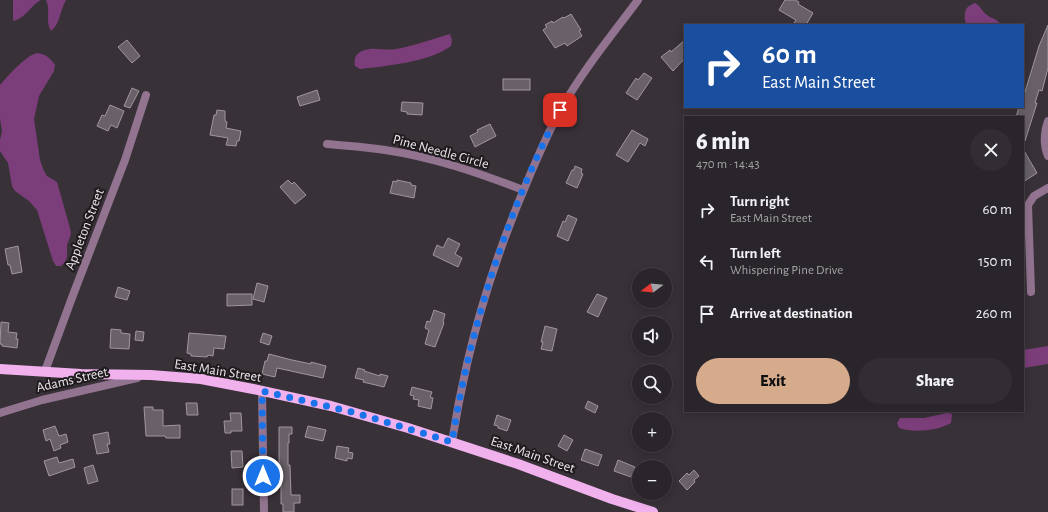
<!DOCTYPE html>
<meta charset="utf-8">
<style>
body{margin:0;font-family:"Alegreya Sans",sans-serif;background:#322d32;color:#f1f3f6;height:100vh;display:flex;flex-direction:column;font-size:15px;white-space:nowrap}
*{box-sizing:border-box;margin:0}
p{font-size:13px;color:#a5a5a8}
.icon{flex:none;width:22px;height:22px;fill:none;stroke:currentColor;stroke-width:2;stroke-linecap:round;stroke-linejoin:round}
.map{position:relative;flex:1;overflow:hidden}
.drawer{position:absolute;left:684px;top:116px;width:340px;height:296px;display:flex;flex-direction:column;background:#2a252a;border-radius:0px;box-shadow:0 2px 10px #0003,0 0 0 1px #464247}
.drawer>*{flex:none}
.banner{position:absolute;left:684px;top:24px;width:340px;height:84px;border-radius:0px;box-shadow:0 2px 10px #0003,0 0 0 1px #464247;background:#1a4fa0;color:#fff;overflow:hidden}
.needle{width:26px;rotate:254deg}
.fabs{position:absolute;left:632px;top:268px;display:grid;gap:8px}
.fabs a{display:grid;place-items:center;width:40px;height:40px;border-radius:50%;background:#2a252a;box-shadow:0 2px 10px #0003,0 0 0 1px #464247;font-size:20px}
.pin{position:absolute;display:grid;place-items:center;width:34px;height:34px;color:#fff;margin:-17px;border-radius:8px;box-shadow:0 2px 6px #0006}
.me{position:absolute;width:44px;margin:-22px;rotate:0deg;stroke-linejoin:round;filter:drop-shadow(0 0 3px #0008)}
.turn{display:flex;align-items:center;gap:14px;height:84px;padding:0 12px;font-size:18px}
.turn .icon{width:52px;height:52px;stroke-width:2.5}
.turn b{display:block;font-size:28px;line-height:34px}
.round{display:grid;place-items:center;flex:none;width:42px;height:42px;border-radius:21px;background:#322d32}
.summary{display:flex;align-items:center;justify-content:space-between;height:68px;padding:0 12px}
h1{font-size:24px;font-weight:800;line-height:30px}
.action{display:flex;gap:8px;margin-top:auto;padding:8px 12px}
.action a{flex:1;height:46px;border-radius:24px;background:#d6ab8b;color:#111;font-size:16px;font-weight:800;line-height:46px;text-align:center}
.action a+a{background:#322d32;color:#f1f3f6}
ul{padding:0;list-style:none}
li{display:flex;align-items:center;gap:12px;height:52px;padding:0 12px}
li div{flex:1}
li b{display:block;font-size:15px}
li em{font-style:normal}
.map>svg:first-child{display:block}
.green{fill:#7c3e7a}
.building{fill:#696068;stroke:#9f969e}
.lines{fill:none;stroke-linecap:round;stroke-linejoin:round}
.minor{stroke:#927390;stroke-width:8}
.primary{stroke:#f0b1ed;stroke-width:10}
.route{stroke:#1a73e8;stroke-width:7;stroke-dasharray:0 12.6}
.labels{text-anchor:middle;stroke-width:4;stroke-linejoin:round;paint-order:stroke}
.street-label{font-size:14px;fill:#ebe6ea;stroke:#1e1a1d}
</style>
<div class="map">
<svg width="1048" height="512" viewBox="0 0 1048 512">
<rect width="100%" height="100%" fill="#383138"/>
<g class="green">
<path d="M13,0H41C31,5 25,19 13,21Z"/>
<path d="M46,0H66C60,10 60,25 51,31C45,22 51,10 46,0Z"/>
<path d="M975,3C982,7 981,11 987,15C993,20 996,17 1001,25H966C964,15 963,7 975,3Z"/>
<path d="M450,34L452,40L451,46C430,62 386,66 360,69L355,66C354,59 355,54 362,51C373,46 385,51 396,49C414,46 432,39 450,34Z"/>
<path d="M37,53C46,54 50,58 55,65L54,71L39,96L34,119L40,160L44,171L47,176L57,182L70,228L71,234L67,245V257L65,262L61,266H56L53,261L37,210L29,201L15,191L12,186L8,163L0,151V140L2,131L0,119V85C9,75 24,57 37,53Z"/>
<polygon points="1048,346 1048,364 1023,368 1023,350"/>
<path d="M947,413L952,414L951,423C937,431 914,433 899,428L897,423L900,418H924Z"/>
</g>
<g class="building">
<polygon points="785,0 795,0 799,2 798,4 813,13 806,25 793,25 796,20 779,10"/>
<polygon points="571,14 581,30 579,31 582,36 567,46 565,43 555,48 543,30 547,27 545,25 552,21 553,23 563,17 564,18"/>
<polygon points="1048,25 1048,68 1042,91 1039,90 1035,103 1037,103 1025,141 1023,140 1023,117 1016,117 1019,107 1023,107 1023,91 1025,92 1039,46"/>
<polygon points="127,40 140,56 132,63 118,47"/>
<polygon points="685,40 685,58 673,71 661,57 670,50 671,52"/>
<polygon points="644,73 652,78 637,100 626,93 636,78 638,80"/>
<rect x="503" y="79" width="27" height="11"/>
<polygon points="132,88 139,91 130,108 124,106"/>
<polygon points="317,90 320,100 300,106 297,97"/>
<polygon points="402,102 423,103 422,115 407,114 407,112 401,111"/>
<polygon points="110,105 124,111 117,128 111,125 108,131 97,126 102,115 105,116"/>
<polygon points="217,110 225,111 225,121 227,122 226,128 241,131 239,141 237,141 236,146 226,145 228,138 210,135 214,115 216,115"/>
<polygon points="490,124 496,136 475,147 470,136 478,132 477,130"/>
<polygon points="632,130 648,139 645,146 640,143 628,162 616,155"/>
<polygon points="1023,149 1037,173 1023,182"/>
<polygon points="575,166 582,169 581,173 583,174 577,188 566,183 572,170 574,170"/>
<polygon points="288,180 292,184 294,182 306,195 295,204 280,187"/>
<polygon points="397,180 411,183 411,185 416,186 414,198 390,193 393,181 397,182"/>
<polygon points="568,215 577,219 568,241 557,236 563,221 565,222"/>
<polygon points="448,238 460,244 455,254 462,258 458,267 433,255 437,245 443,248"/>
<polygon points="18,246 22,272 12,274 10,265 8,265 5,249"/>
<polygon points="257,283 268,286 264,302 253,299"/>
<polygon points="118,287 130,291 127,300 115,297"/>
<polygon points="227,294 252,294 252,305 227,306"/>
<polygon points="597,294 607,298 598,317 587,312"/>
<polygon points="434,310 445,314 443,322 444,323 435,347 425,344 429,330 425,328 427,321 430,322"/>
<polygon points="1,322 9,323 8,332 17,333 16,339 18,339 17,348 2,346 2,344 0,344"/>
<polygon points="545,326 557,329 552,351 541,349 543,342 541,342"/>
<polygon points="111,329 121,330 121,333 130,334 129,349 110,348"/>
<polygon points="136,331 144,332 143,341 135,340"/>
<polygon points="189,333 226,336 224,349 214,348 213,356 208,355 207,357 191,356 191,354 187,353"/>
<polygon points="263,333 272,336 269,345 260,342"/>
<polygon points="269,354 292,360 311,364 311,362 326,366 323,378 277,368 275,377 262,374 265,361 267,361"/>
<polygon points="358,368 365,370 364,371 380,376 380,374 388,376 384,387 363,382 364,380 355,378"/>
<polygon points="412,387 432,392 430,397 433,398 431,409 418,406 419,400 413,399 414,396 410,395"/>
<polygon points="588,401 598,406 595,413 585,408"/>
<polygon points="186,403 197,403 198,415 187,415"/>
<polygon points="144,407 153,407 153,410 163,410 163,426 180,425 180,438 166,438 165,436 146,436"/>
<polygon points="230,413 241,413 242,431 231,431 231,433 225,433 224,421 231,421"/>
<polygon points="497,415 511,420 507,431 498,428 498,426 494,425"/>
<polygon points="55,426 59,436 66,434 68,442 60,445 61,448 54,451 50,439 46,441 43,430"/>
<polygon points="308,426 326,430 323,441 305,437"/>
<polygon points="279,427 292,427 292,434 289,434 289,443 288,443 288,465 290,465 291,495 300,495 300,503 294,503 294,512 283,512 283,504 281,504 281,485 279,485"/>
<polygon points="108,432 110,444 107,444 109,452 97,454 93,435"/>
<polygon points="564,435 573,440 567,451 558,446"/>
<polygon points="337,446 349,448 348,452 353,453 352,459 347,458 347,461 335,458"/>
<polygon points="585,449 602,455 598,466 581,460"/>
<polygon points="231,451 242,451 243,467 232,468"/>
<polygon points="57,457 59,463 73,459 75,467 49,476 44,461"/>
<polygon points="618,460 635,467 631,477 614,471"/>
<polygon points="93,465 98,481 88,484 84,468"/>
<polygon points="694,470 699,476 694,480 695,482 687,490 679,481 687,473 689,475"/>
<rect x="232" y="489" width="11" height="16"/>
</g>
<g class="lines">
<g class="minor">
<path d="M1048,121C1044,133 1043,144 1048,156"/>
<path d="M327,144C346,146 366,147 385,150C433,157 479,173 523,190"/>
<polyline points="1031,292 1028,205 1034,196 1048,188"/>
<polyline points="45,371 73,295 125,160 146,95"/>
<polyline points="262,391 264,512"/>
<polyline points="0,413 42,400 137,378"/>
<path d="M452,442C456,416 461,390 467,364C482,299 504,235 530,175C540,152 549,130 561,109C583,70 612,35 638,0"/>
</g>
<polyline class="primary" points="0,369 81,374 151,375 201,379 253,389 331,406 408,428 518,464 612,499 653,512"/>
</g>
<g class="lines">
<path class="route" d="M263,476L262,391L356,413L452,442C456,416 461,390 467,364C487,278 519,188 560,110"/>
</g>
<g class="labels">
<g class="street-label">
<text transform="translate(441 151) rotate(15)" y="5">Pine Needle Circle</text>
<text transform="translate(84 229) rotate(-69)" y="5">Appleton Street</text>
<text transform="translate(218 370) rotate(9)" y="5">East Main Street</text>
<text transform="translate(72 379) rotate(-13)" y="5">Adams Street</text>
<text transform="translate(533 454) rotate(19)" y="5">East Main Street</text>
</g>
</g>
</svg>
<div class="fabs">
<a><svg class="needle" viewBox="-14 -14 28 28"><path d="M0-13l5 13h-10z" fill="#e53935"/><path d="M0 13l5-13h-10z" fill="#a5a5a8"/></svg></a>
<a><svg class="icon" aria-label="sound" viewBox="0 0 24 24"><path d="M4 9h4l5-4v14l-5-4H4zM17 9q2 3 0 6"/></svg></a>
<a><svg class="icon" aria-label="search" viewBox="0 0 24 24"><circle cx="10" cy="10" r="6"/><path d="M15 15l6 6"/></svg></a>
<a>+</a>
<a>−</a>
</div>
<div class="pin" style="left:560px;top:110px;background:#d93025"><svg class="icon" aria-label="arrive" viewBox="0 0 24 24"><path d="M6 21V4h12l-3 4 3 4H6"/></svg></div>
<svg class="me" style="left:263px;top:476px" viewBox="-20 -20 40 40"><circle r="17" fill="#1a73e8" stroke="#fff" stroke-width="3"/><path d="M0-11L8 9 0 5-8 9z" fill="#fff"/></svg>
<div class="banner">
<div class="turn"><svg class="icon" aria-label="right" viewBox="0 0 24 24"><path d="M7 20v-9h11M14 6l5 5-5 5"/></svg><div><b>60 m</b>East Main Street</div></div>
</div>
<section class="drawer">
<div class="summary"><div><h1>6 min</h1><p>470 m · 14:43</p></div><a class="round"><svg class="icon" aria-label="close" viewBox="0 0 24 24"><path d="M6 6l12 12M18 6L6 18"/></svg></a></div>
<ul>
<li><svg class="icon" aria-label="right" viewBox="0 0 24 24"><path d="M7 20v-9h11M14 6l5 5-5 5"/></svg><div><b>Turn right</b><p>East Main Street</p></div><em>60 m</em></li>
<li><svg class="icon" aria-label="left" viewBox="0 0 24 24"><path d="M17 20v-9H6M10 6l-5 5 5 5"/></svg><div><b>Turn left</b><p>Whispering Pine Drive</p></div><em>150 m</em></li>
<li><svg class="icon" aria-label="arrive" viewBox="0 0 24 24"><path d="M6 21V4h12l-3 4 3 4H6"/></svg><div><b>Arrive at destination</b></div><em>260 m</em></li>
</ul>
<div class="action"><a>Exit</a><a>Share</a></div>
</section>
</div>
